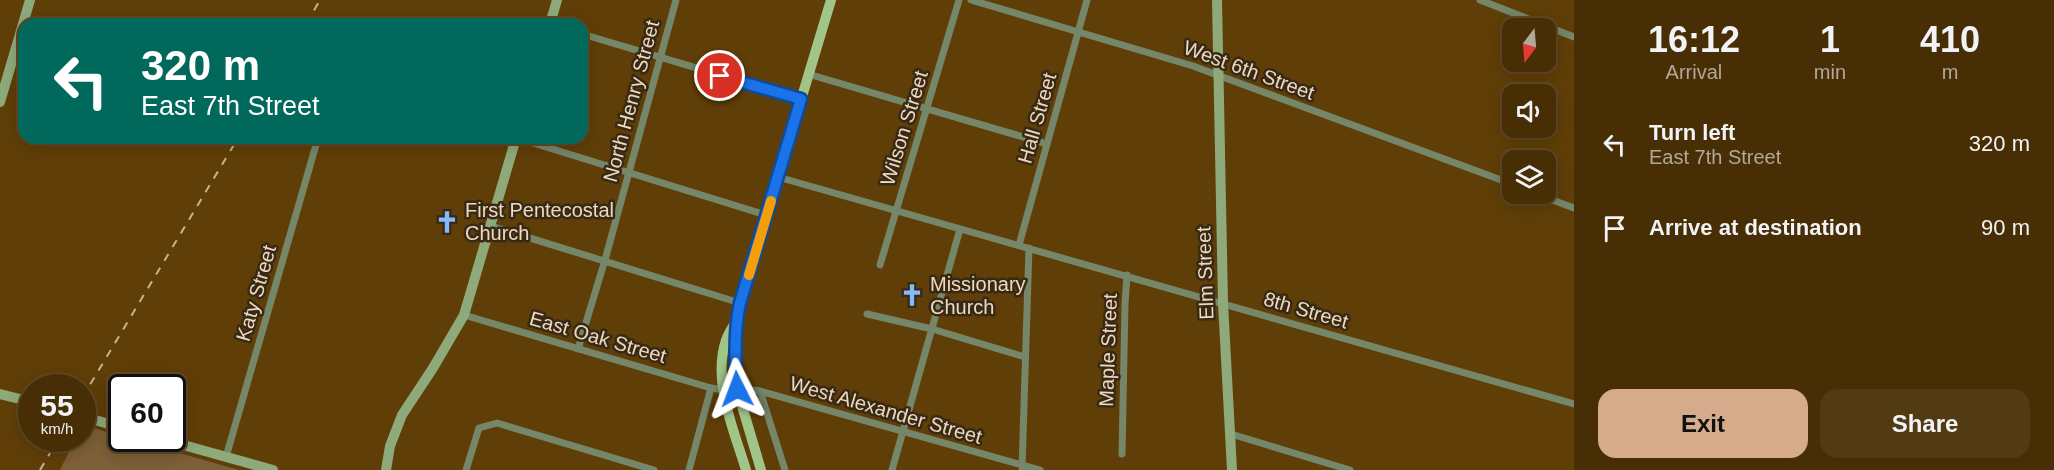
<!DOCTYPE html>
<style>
body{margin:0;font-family:Arial,sans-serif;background:#523a13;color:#f1f3f6;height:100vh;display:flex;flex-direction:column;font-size:22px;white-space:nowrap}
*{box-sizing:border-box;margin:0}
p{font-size:20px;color:#b1a89a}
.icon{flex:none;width:33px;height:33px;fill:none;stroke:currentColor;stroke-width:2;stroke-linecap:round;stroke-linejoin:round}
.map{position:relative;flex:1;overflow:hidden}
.side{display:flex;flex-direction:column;background:#482e05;width:480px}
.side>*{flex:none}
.guide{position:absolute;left:18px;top:18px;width:570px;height:126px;border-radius:18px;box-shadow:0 3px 15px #0003,0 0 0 2px #604a27;background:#00695c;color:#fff;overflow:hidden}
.needle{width:39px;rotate:196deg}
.fabs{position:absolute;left:1502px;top:18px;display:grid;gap:12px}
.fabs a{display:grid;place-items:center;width:54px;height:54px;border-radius:12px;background:#482e05;box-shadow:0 3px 15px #0003,0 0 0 2px #604a27;font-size:30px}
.speed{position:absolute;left:18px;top:374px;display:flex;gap:12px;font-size:30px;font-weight:700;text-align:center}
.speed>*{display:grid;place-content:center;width:78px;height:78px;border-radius:50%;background:#482e05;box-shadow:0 3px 15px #0003,0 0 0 2px #604a27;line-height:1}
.speed small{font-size:15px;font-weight:400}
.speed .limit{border:3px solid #111;border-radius:9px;background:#fff;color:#111}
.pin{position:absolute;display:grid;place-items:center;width:51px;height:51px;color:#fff;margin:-26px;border:3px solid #fff;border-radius:50%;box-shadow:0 2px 6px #0007}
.me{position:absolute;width:66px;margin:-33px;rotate:357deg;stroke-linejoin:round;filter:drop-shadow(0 0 4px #0008)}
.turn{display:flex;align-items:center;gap:21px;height:126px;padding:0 24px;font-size:27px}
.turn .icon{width:78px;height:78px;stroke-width:2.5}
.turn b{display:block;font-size:42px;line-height:51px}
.eta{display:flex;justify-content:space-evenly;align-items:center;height:102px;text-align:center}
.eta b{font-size:36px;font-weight:600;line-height:42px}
.cta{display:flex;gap:12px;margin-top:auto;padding:12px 24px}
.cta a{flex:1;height:69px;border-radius:18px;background:#d6ab8b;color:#111;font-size:24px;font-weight:600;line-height:69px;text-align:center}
.cta a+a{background:#523a13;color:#f1f3f6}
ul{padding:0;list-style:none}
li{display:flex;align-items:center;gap:18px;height:84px;padding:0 24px}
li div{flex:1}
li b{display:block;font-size:22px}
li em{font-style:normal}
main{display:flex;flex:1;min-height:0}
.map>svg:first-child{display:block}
.green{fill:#7d5f38}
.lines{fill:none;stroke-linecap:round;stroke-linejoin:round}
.street{stroke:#758669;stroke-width:7}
.secondary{stroke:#8eaa7b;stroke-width:10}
.primary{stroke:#a1c589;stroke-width:10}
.rail{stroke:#c8b190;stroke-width:2;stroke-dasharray:8 8;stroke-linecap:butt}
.route-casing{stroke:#114b97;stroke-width:15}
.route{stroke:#1a73e8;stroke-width:10}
.slow{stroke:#f59e0b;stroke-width:10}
.labels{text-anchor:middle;stroke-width:5;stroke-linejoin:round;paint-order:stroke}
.street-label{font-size:20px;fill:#edd9c0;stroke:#382915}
.poi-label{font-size:20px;fill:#edd9c0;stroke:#382915;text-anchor:start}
</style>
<main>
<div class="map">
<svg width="1574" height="470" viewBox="0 0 1574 470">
<rect width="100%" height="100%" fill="#603e07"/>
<polygon class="green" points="83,425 121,436 122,438 127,438 239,470 60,470 76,438 82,438"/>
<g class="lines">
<g class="street">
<polyline points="971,0 1193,66 1512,184"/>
<polyline points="1480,0 1574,37"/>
<polyline points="582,34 801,99"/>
<polyline points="808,74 1047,144"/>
<polyline points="517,138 766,215"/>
<polyline points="778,177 1574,404"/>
<polyline points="1536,194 1574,208"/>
<polyline points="491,226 740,303"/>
<polyline points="1019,245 1087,0"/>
<polyline points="880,265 959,0"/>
<polyline points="867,314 932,329 1025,357"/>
<path d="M464,315L711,388C727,391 743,388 760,391L1040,470"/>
<polyline points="578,349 605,260 676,0"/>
<polyline points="760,391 785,470"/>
<polyline points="1231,434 1350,470"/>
<polyline points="1122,454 1125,304 1127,275"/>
<polyline points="226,457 318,138"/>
<polyline points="1022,468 1029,248"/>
<polyline points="466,470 479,428 497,423 654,470"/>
<polyline points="689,470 711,388"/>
<polyline points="892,470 960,229"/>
</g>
<g class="secondary">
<polyline points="1217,0 1223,303 1232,470"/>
<polyline points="550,24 557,0"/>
<polyline points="0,102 30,0"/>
<polyline points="0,394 32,402"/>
<polyline points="82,416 122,428"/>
<polyline points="158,438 273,470"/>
<polyline points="386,470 390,446 402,415 433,368 464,315 516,138"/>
</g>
<g class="primary">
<path d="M735,323C732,328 728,334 726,340C712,382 734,430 746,470"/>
<polyline points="761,470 737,389 735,364 737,345 736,321 740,303 831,0"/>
</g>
<g class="rail">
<polyline points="306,24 320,0"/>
<polyline points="82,398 238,138"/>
<polyline points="40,470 59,438"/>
</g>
</g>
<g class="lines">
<g class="route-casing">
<path id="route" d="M720,76L801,99L740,303C734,329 735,362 737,389"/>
</g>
<use href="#route" class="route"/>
<polyline class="slow" points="749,275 771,201"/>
</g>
<defs>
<g id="church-bare" transform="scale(1.8)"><path d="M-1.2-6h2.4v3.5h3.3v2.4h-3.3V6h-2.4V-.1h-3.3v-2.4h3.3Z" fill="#85bbfb" stroke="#382915" stroke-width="2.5" paint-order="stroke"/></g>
</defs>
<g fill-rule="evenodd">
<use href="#church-bare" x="447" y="222"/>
<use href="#church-bare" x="912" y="295"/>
</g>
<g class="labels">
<g class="street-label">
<text transform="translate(1249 70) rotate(20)" y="7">West 6th Street</text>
<text transform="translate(631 101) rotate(-75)" y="7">North Henry Street</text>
<text transform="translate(1037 118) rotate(-74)" y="7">Hall Street</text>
<text transform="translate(904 128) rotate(-73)" y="7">Wilson Street</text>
<text transform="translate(1205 273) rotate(-92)" y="7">Elm Street</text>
<text transform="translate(256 293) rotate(-74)" y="7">Katy Street</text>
<text transform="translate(1306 310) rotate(16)" y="7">8th Street</text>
<text transform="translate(598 337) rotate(16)" y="7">East Oak Street</text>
<text transform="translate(1108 350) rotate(-88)" y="7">Maple Street</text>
<text transform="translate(886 410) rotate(16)" y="7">West Alexander Street</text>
</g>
<g class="poi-label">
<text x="465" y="217">First Pentecostal<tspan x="465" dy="23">Church</tspan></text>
<text x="930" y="291">Missionary<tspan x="930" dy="23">Church</tspan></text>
</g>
</g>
</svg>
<div class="fabs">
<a><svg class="needle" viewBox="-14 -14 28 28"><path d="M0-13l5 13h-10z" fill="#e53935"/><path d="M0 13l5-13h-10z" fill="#b1a89a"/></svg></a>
<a><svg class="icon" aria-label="sound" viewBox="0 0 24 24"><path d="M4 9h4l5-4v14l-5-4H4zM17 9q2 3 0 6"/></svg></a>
<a><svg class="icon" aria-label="layers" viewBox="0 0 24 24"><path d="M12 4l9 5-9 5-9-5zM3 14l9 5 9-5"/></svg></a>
</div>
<div class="speed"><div>55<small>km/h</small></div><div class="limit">60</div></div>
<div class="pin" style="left:720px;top:76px;background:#d93025"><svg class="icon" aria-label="arrive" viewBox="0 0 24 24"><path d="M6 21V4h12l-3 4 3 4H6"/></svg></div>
<svg class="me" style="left:737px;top:389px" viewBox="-20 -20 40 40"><path d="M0-17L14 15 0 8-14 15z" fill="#1a73e8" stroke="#fff" stroke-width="4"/></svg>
<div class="guide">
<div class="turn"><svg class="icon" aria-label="left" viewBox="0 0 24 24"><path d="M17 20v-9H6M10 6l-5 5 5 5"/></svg><div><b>320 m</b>East 7th Street</div></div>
</div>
</div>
<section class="side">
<div class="eta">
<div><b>16:12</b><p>Arrival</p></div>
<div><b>1</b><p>min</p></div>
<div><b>410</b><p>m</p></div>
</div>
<ul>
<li><svg class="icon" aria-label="left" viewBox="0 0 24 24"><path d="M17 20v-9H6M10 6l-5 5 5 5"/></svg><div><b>Turn left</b><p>East 7th Street</p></div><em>320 m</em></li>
<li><svg class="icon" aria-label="arrive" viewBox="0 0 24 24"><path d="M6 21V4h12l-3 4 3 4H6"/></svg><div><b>Arrive at destination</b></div><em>90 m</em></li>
</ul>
<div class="cta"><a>Exit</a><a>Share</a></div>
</section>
</main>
